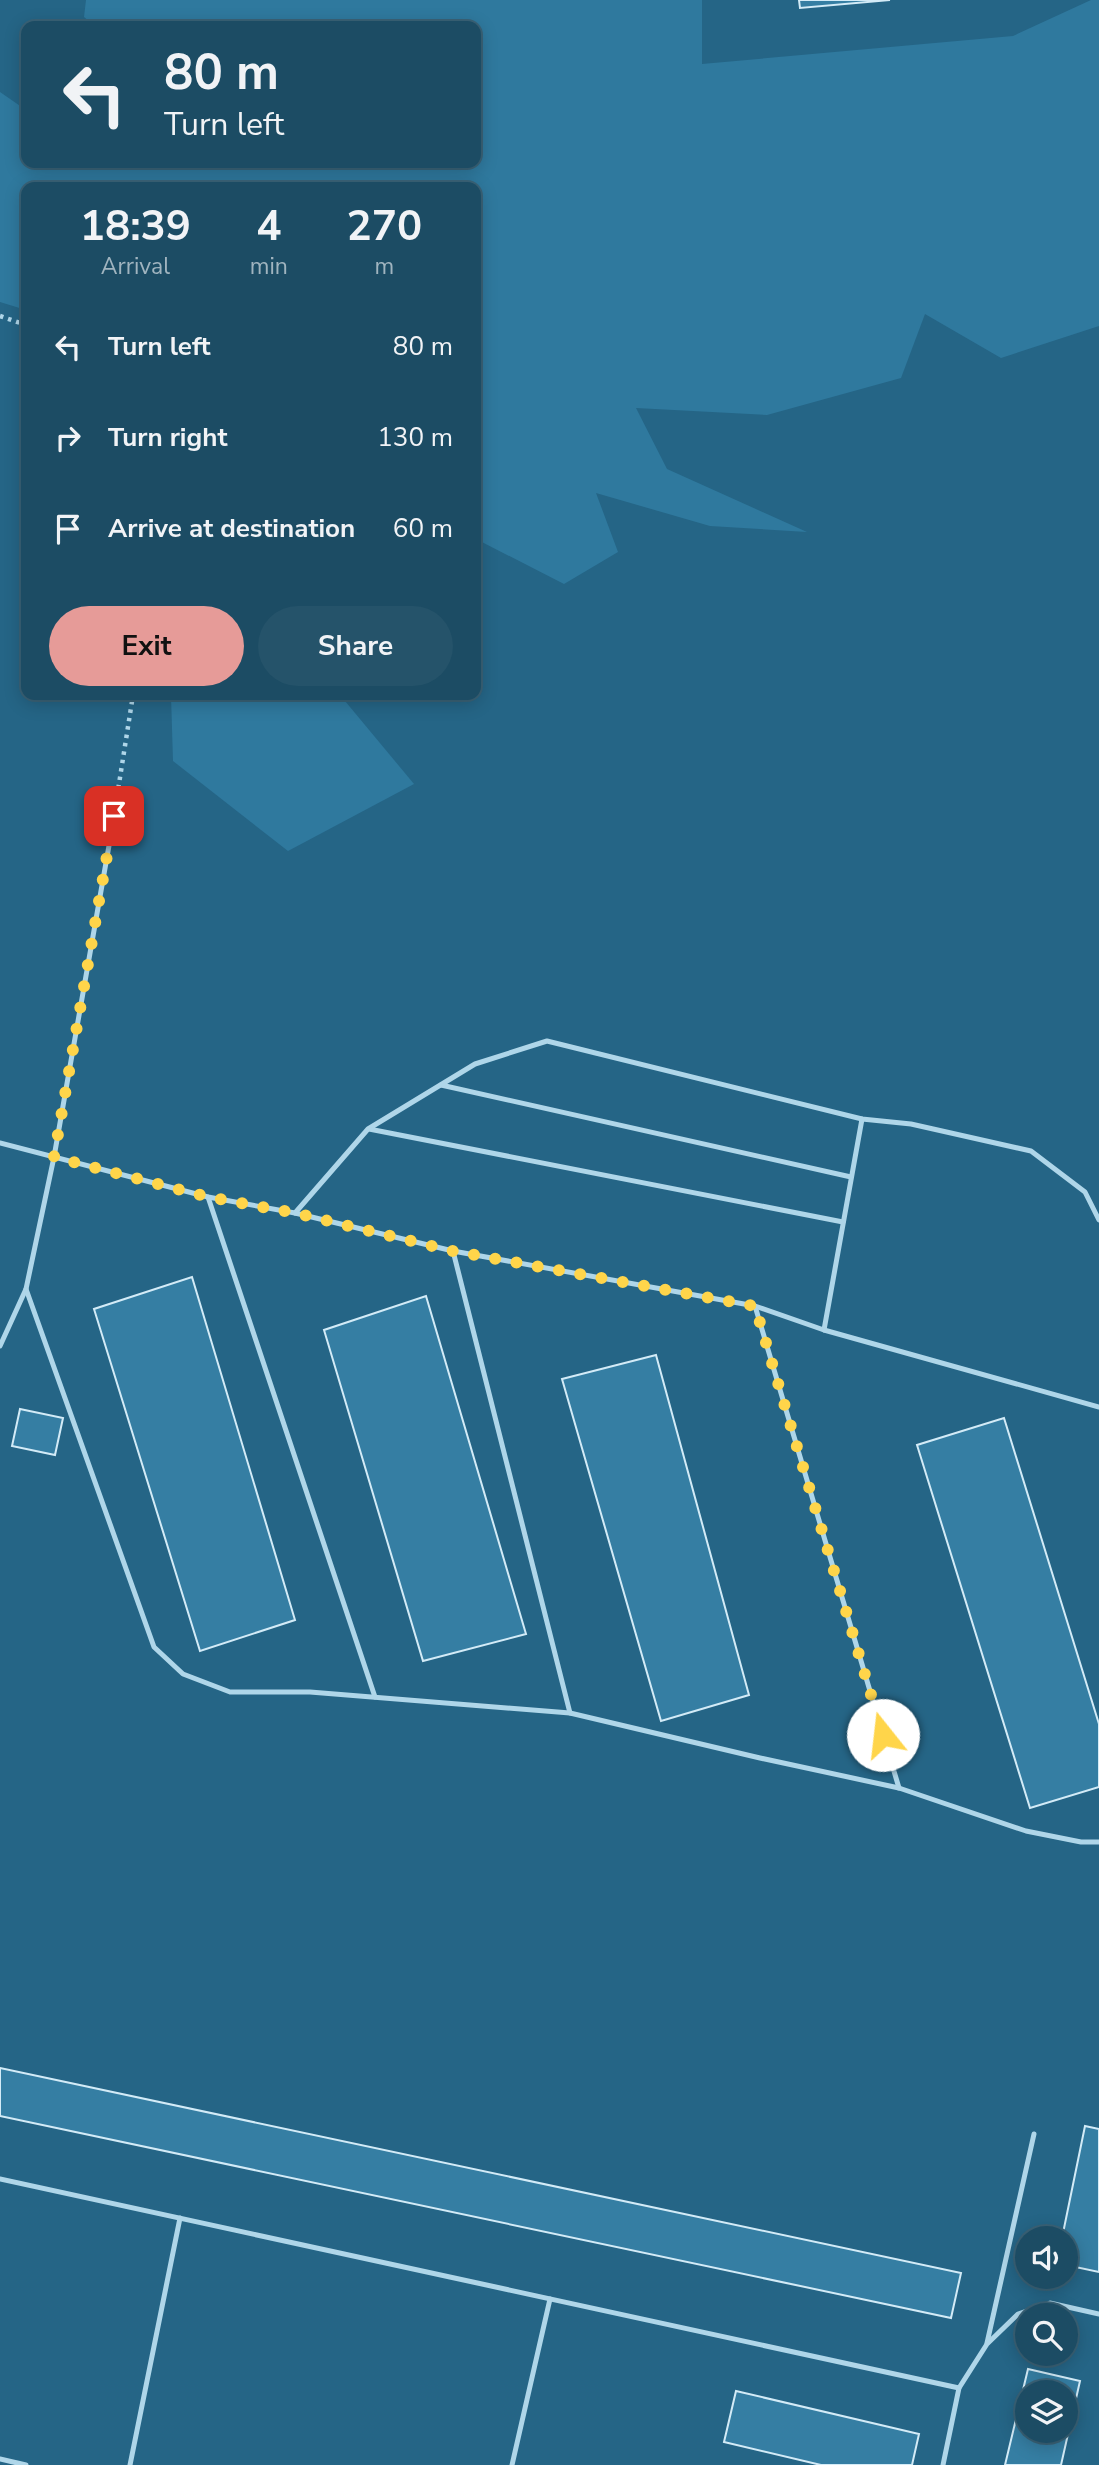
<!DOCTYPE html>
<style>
body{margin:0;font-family:"Nunito Sans",sans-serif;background:#25536a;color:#f1f3f6;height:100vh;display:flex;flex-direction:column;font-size:26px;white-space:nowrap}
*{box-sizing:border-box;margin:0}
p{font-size:23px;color:#a0b4bf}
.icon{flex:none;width:38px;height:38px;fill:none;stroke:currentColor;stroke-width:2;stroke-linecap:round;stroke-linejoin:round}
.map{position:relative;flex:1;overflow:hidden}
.panel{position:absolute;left:21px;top:182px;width:460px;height:518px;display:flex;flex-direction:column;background:#1c4c64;border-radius:14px;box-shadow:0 4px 18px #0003,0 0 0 2px #3a6378}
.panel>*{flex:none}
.guide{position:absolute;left:21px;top:21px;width:460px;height:147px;border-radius:14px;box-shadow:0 4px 18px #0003,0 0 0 2px #3a6378;background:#1c4c64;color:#f1f3f6;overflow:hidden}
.fabs{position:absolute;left:1015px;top:2226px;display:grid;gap:14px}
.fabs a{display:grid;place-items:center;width:63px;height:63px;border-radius:50%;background:#1c4c64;box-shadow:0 4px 18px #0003,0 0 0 2px #3a6378;font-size:35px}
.pin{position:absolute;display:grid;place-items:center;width:60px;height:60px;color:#fff;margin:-30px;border-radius:14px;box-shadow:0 4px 10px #0006}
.me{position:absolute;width:77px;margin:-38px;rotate:344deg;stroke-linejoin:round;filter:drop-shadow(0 0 5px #0008)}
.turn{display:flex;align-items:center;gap:24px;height:147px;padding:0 28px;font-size:32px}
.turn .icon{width:91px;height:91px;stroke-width:2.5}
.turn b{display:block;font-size:49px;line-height:60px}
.eta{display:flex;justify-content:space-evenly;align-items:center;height:119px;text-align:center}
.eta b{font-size:42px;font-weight:700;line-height:49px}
.action{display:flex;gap:14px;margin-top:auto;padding:14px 28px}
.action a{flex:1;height:80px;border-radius:42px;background:#e69b98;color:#111;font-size:28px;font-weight:700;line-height:80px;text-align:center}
.action a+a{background:#25536a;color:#f1f3f6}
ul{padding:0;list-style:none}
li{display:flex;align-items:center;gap:21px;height:91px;padding:0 28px}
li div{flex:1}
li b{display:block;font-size:26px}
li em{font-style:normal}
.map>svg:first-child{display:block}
.green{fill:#2f799e}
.building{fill:#357ea3;stroke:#d3ebf7;stroke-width:2;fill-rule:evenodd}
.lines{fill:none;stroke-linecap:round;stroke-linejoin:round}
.path{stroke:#afd6e9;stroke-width:4.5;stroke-dasharray:3.5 5;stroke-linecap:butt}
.service{stroke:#afd6e9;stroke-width:5}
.route{stroke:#ffd54a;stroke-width:12;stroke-dasharray:0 21.6}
</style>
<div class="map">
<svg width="1099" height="2465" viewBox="0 0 1099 2465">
<rect width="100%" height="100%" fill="#256586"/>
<g class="green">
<polygon points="86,0 702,0 702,64 1013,36 1091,0 1099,0 1099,326 1001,358 925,314 901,378 767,415 636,408 667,469 807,532 710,526 596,493 618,552 564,584 476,539 476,187 26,187 26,310 0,302 0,92 26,110 26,163 476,163 476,26 95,26 84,17"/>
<polygon points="171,695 340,695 414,784 288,851 173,761"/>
</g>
<g class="building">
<polygon points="799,0 890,0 800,8"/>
<polygon points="192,1277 295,1620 200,1651 94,1309"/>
<polygon points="426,1296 526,1634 423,1661 324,1330"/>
<polygon points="656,1355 749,1695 661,1721 562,1379"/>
<polygon points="20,1409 63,1418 55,1455 12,1446"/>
<polygon points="1004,1418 1099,1724 1099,1787 1030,1808 917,1445"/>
<polygon points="0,2068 961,2273 951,2318 0,2116"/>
<polygon points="1085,2126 1099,2129 1099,2272 1066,2265 1066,2238 1062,2238"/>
<path d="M1028,2369L1080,2381L1061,2465H1005ZM1027,2392H1066V2431H1027Z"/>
<polygon points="736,2391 919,2434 912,2465 821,2465 724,2442"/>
</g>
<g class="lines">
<g class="path">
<polyline points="0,316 26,325"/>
<polyline points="113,822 133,695"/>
</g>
<g class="service">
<polyline points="110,840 54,1157 26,1289 154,1647 183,1674 230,1692 310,1692 570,1713 760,1758 899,1788 1026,1831 1081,1842 1099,1842"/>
<polyline points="441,1085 851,1177"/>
<polyline points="369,1129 843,1222"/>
<polyline points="0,1143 208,1197 295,1213 453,1251 755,1306 824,1330 1099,1407"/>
<polyline points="208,1197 375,1697"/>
<polyline points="295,1213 368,1129 475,1064 547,1041 862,1119 911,1124 1031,1151 1085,1192 1099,1220"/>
<polyline points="453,1251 570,1713"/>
<polyline points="755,1306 899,1788"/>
<polyline points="824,1330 862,1119"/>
<polyline points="0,1346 26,1289"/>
<polyline points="0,2179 959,2388"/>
<polyline points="987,2343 1034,2134"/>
<polyline points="0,2459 26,2465"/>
<polyline points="130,2465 180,2218"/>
<polyline points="512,2465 550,2299"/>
<polyline points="943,2465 959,2388 987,2344 1018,2314 1050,2303 1099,2314"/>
</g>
</g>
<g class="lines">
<polyline class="route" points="114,816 54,1157 208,1197 295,1213 453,1251 755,1306 883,1735"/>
</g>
</svg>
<div class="fabs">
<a><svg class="icon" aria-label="sound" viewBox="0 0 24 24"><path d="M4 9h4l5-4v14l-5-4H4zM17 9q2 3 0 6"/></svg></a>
<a><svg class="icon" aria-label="search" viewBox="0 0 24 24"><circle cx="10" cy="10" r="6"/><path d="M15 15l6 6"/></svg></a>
<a><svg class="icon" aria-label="layers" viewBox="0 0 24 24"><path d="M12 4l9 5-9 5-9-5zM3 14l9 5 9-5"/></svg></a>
</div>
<div class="pin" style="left:114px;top:816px;background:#d93025"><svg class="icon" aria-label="arrive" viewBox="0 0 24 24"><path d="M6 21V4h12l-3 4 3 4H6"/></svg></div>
<svg class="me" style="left:883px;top:1735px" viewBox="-20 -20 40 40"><circle r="19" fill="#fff"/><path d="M0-13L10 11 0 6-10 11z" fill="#ffd54a"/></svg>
<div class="guide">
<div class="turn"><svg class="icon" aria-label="left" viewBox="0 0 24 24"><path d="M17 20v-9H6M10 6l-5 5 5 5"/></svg><div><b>80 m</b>Turn left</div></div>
</div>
<section class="panel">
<div class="eta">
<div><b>18:39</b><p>Arrival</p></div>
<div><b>4</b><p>min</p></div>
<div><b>270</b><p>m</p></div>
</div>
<ul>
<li><svg class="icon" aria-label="left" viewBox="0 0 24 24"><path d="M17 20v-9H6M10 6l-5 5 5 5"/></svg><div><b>Turn left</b></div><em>80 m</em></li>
<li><svg class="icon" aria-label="right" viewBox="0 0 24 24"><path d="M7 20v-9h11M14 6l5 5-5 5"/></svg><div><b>Turn right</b></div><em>130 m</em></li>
<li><svg class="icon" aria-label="arrive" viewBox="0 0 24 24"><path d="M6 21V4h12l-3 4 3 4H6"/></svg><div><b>Arrive at destination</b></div><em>60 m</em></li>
</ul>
<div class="action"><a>Exit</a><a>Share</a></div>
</section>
</div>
